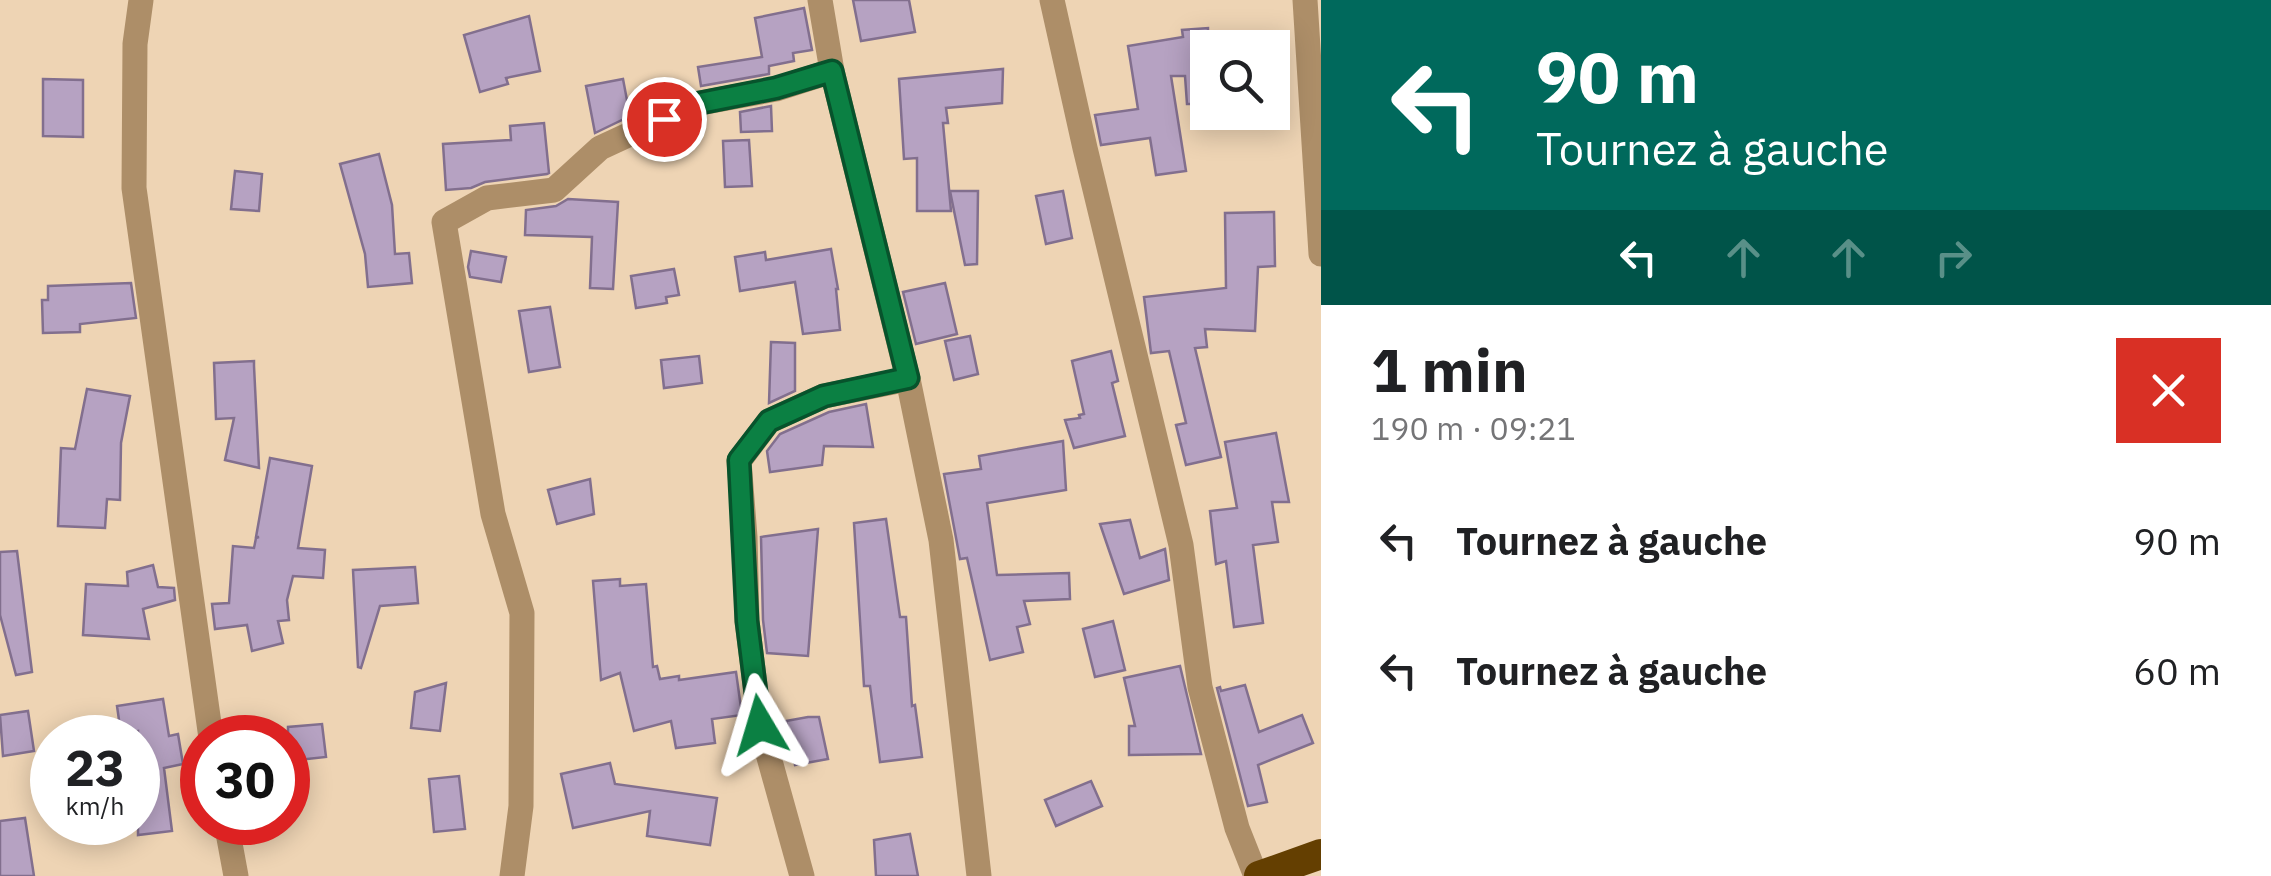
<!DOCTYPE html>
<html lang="fr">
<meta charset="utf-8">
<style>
body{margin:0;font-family:"IBM Plex Sans",sans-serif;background:#f6f6f6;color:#202124;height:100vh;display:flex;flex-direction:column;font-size:38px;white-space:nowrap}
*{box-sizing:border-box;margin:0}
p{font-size:32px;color:#757577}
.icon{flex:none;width:55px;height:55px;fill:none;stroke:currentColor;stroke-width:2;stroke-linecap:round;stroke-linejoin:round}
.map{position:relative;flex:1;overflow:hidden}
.side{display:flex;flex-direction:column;background:#fff;width:950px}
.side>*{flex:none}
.guide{background:#00695c;color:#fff;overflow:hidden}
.tools{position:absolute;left:1190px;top:30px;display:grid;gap:20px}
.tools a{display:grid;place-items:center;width:100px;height:100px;border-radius:0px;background:#fff;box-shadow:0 5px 25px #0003;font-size:50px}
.speed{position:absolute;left:30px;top:715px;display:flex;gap:20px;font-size:50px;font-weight:700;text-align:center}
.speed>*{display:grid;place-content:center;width:130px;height:130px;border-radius:50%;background:#fff;box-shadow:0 5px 25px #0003;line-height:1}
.speed small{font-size:25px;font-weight:400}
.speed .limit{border:15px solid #d22;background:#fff;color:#111}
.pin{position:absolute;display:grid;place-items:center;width:85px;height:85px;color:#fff;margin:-42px;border:5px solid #fff;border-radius:50%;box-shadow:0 2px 10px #0007}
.me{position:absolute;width:110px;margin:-55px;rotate:353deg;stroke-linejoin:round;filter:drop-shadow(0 0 8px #0008)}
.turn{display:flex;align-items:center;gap:35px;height:210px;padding:0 50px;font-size:45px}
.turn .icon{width:130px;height:130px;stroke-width:2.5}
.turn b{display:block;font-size:70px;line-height:85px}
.lanes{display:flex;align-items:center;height:95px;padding:0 50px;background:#0003;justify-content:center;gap:50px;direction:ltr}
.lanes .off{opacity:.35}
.round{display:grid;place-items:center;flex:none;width:105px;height:105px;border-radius:0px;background:#f6f6f6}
.headline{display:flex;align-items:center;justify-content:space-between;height:170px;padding:0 50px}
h1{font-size:60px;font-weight:700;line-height:75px}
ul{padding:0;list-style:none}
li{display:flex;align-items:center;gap:30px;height:130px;padding:0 50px}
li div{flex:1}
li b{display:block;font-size:38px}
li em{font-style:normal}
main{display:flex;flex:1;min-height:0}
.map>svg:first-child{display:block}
.building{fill:#b6a2c2;stroke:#826f8e;stroke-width:2.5}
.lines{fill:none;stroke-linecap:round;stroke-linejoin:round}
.street{stroke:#ad8e68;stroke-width:25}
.highway{stroke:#643f01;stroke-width:30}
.route-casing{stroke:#07532c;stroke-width:25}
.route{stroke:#0b8043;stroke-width:18}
</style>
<main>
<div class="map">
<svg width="1321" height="876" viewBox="0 0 1321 876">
<rect width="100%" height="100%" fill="#eed4b4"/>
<g class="building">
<polygon points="853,0 909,0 915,32 861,41"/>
<polygon points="804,8 812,50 793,53 794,61 769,66 769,74 701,86 698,67 762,57 755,18"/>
<polygon points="529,16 540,71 506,78 508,84 480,92 464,35"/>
<polygon points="1208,28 1208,104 1187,104 1185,76 1171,76 1186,171 1156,175 1150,138 1101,145 1095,115 1138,109 1128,46 1183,37 1182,30"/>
<polygon points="1003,69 1002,103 946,108 948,123 943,123 951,211 917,211 917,158 904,159 899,79"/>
<polygon points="43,79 83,80 83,137 43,136"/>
<polygon points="623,79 630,116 595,133 586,86"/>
<polygon points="771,106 772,131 741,132 740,112"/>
<polygon points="544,123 549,173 547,174 485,182 471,188 446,190 443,144 511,140 510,126"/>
<polygon points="749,140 752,186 725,187 723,141"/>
<polygon points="379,154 392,205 395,254 409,253 412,283 368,287 365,254 340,164"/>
<polygon points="235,171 262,174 259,211 231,209"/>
<polygon points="950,191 978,191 977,264 965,265"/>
<polygon points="1063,191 1072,238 1046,244 1036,196"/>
<polygon points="568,199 618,202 613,289 590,288 592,237 525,235 526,210 556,206"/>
<polygon points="1274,212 1275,266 1258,267 1255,331 1205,329 1207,347 1195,348 1221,457 1186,465 1176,425 1186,423 1169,351 1151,353 1144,297 1226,288 1225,213"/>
<polygon points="831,249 838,289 836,289 840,330 803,334 795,282 740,291 735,257 765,252 766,260"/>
<polygon points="471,251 506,257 501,282 470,277 468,267"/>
<polygon points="674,269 679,295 666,297 667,303 636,308 631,276"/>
<polygon points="131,283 136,318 80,324 80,332 43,333 42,300 48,300 48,286"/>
<polygon points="945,283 957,334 916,344 903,292"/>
<polygon points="550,307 560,367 529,372 519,311"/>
<polygon points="970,336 978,374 954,380 945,341"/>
<polygon points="771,342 795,343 795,391 769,403"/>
<polygon points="1111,351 1118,381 1112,383 1125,436 1074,448 1065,420 1080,418 1079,415 1084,414 1072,361"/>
<polygon points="699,356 702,383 664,388 661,360"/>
<polygon points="254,361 254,366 259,468 225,460 234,418 216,419 214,363"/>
<polygon points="87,389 130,396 121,443 120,500 107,499 105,528 58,526 61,448 75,449"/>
<polygon points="866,404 873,447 824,446 822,465 770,472 767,451 780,434 829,412"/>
<polygon points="1276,433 1289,502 1272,502 1278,542 1253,545 1263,623 1234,627 1226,561 1216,564 1210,511 1237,508 1225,442"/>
<polygon points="1063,441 1066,490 987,503 997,575 1069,573 1070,599 1024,601 1030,624 1017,627 1023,652 990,660 967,558 960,559 944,474 981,469 979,456"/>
<polygon points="270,458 312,466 298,548 325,550 323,578 293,576 287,600 289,620 278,621 283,643 252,651 247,625 215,629 212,604 229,603 233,546 254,548 256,538 259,537 256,537"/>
<polygon points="590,479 594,514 557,524 548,490"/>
<polygon points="886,519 900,617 906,617 912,706 915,705 922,757 880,762 870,686 864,686 854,523"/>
<polygon points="1130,520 1140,558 1165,549 1169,580 1124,594 1100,524"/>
<polygon points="818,529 808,656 767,653 763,620 761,537"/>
<polygon points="17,551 32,672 16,675 0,615 0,552"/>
<polygon points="153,565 158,587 174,588 175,600 143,609 149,639 83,635 86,584 128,586 127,572"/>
<polygon points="415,567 418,603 380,606 361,668 358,667 353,570"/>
<polygon points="620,579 620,586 646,584 653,667 657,666 660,679 679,676 679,680 736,672 742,715 712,719 715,743 676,748 671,721 634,731 620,673 601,680 593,581"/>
<polygon points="1113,621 1125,670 1095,677 1083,629"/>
<polygon points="1180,666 1201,754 1129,755 1129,726 1135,726 1124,678"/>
<polygon points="446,683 440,731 411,728 415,692"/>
<polygon points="1245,685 1259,732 1302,715 1313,743 1258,765 1267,802 1248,806 1217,688 1220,687 1221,691"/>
<polygon points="163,699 169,736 178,734 183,764 164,768 172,831 138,835 138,731 121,734 117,706"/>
<polygon points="28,711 34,751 3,756 0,715"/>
<polygon points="808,717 819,717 828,759 795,765 786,721"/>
<polygon points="322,724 326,757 288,761 288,727"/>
<polygon points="610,763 615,784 717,798 710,845 647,836 650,811 573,828 561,774"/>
<polygon points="459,776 465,829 434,832 429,779"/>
<polygon points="1091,781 1102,806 1056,826 1045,800"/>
<polygon points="25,818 34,876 0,876 0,821"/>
<polygon points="910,834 918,876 876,876 874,840"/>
</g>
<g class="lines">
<g class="street">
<polyline points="141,0 135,44 134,188 211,738"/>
<polyline points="820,0 832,71 908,379 941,540 979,876"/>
<polyline points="1052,0 1085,148 1181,545 1200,687 1237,828 1256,876"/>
<polyline points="1305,0 1321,254"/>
<polyline points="226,822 236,876"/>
<polyline points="512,876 521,806 522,613 493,514 444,222 487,198 554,190 600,148 695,104 776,89 832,71"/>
<polyline points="802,876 760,725 747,621 745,537 739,461 769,421 824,396 908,379"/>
</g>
<polyline class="highway" points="1259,876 1321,854"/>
</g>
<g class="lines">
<g class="route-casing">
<polyline id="route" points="664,119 695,104 776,88 832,71 908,378 824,396 769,421 739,460 747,621 760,725"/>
</g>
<use href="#route" class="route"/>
</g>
</svg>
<div class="tools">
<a><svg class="icon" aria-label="search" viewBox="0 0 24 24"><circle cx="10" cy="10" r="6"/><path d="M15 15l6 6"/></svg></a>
</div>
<div class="speed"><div>23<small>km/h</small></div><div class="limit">30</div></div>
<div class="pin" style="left:664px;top:119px;background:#d93025"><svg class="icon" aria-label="arrive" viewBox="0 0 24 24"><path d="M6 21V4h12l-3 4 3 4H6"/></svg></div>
<svg class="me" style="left:760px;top:725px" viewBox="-20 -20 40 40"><path d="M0-17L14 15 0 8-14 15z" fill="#0b8043" stroke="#fff" stroke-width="4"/></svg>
</div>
<section class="side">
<div class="guide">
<div class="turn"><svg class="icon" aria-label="left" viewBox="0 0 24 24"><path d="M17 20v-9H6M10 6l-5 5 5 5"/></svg><div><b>90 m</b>Tournez à gauche</div></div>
<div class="lanes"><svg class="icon" aria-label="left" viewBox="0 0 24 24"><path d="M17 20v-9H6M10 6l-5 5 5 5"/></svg><svg class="icon off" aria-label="ahead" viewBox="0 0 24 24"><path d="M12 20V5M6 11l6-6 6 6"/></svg><svg class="icon off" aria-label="ahead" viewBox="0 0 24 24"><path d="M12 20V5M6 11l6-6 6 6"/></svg><svg class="icon off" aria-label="right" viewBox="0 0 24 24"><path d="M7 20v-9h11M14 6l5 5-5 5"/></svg></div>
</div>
<div class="headline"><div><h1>1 min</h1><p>190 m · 09:21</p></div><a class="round" style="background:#d93025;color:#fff"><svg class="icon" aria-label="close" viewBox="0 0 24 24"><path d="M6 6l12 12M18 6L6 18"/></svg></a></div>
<ul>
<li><svg class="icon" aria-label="left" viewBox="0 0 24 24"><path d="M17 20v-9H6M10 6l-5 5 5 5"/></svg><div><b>Tournez à gauche</b></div><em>90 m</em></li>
<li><svg class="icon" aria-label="left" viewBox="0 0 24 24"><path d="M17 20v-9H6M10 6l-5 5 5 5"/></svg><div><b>Tournez à gauche</b></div><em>60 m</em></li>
</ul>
</section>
</main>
